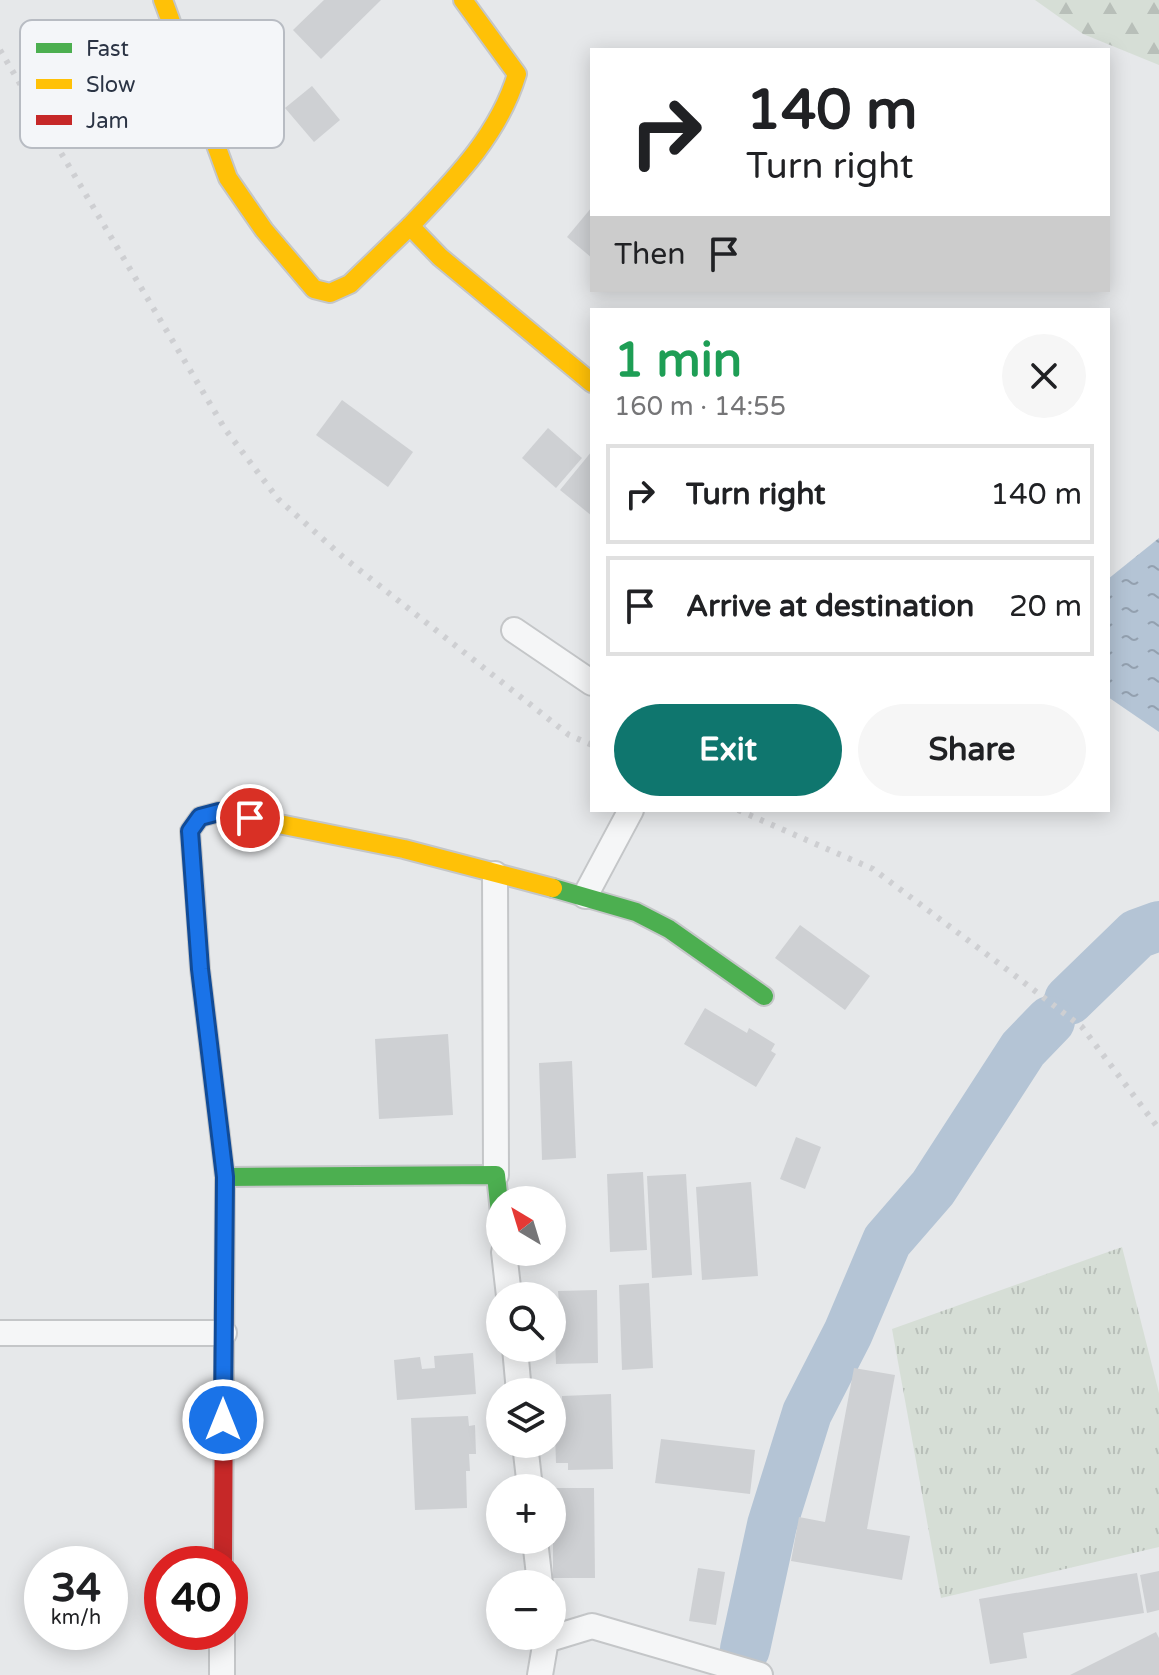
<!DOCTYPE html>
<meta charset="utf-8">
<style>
body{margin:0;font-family:"Varela Round",sans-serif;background:#f6f6f6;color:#202124;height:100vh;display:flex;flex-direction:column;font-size:30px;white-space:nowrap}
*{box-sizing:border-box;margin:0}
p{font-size:26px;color:#757577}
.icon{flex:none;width:44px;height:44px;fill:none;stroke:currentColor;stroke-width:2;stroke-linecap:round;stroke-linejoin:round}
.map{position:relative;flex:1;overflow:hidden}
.drawer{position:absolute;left:590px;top:308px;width:520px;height:504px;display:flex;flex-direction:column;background:#fff;border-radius:0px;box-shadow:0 4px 20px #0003}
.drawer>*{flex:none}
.top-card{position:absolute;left:590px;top:48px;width:520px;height:244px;border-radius:0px;box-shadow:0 4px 20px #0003;background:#fff;color:#202124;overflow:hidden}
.needle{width:52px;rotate:322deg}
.controls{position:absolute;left:486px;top:1186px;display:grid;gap:16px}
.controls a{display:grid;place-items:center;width:80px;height:80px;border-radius:50%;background:#fff;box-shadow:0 4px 20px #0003;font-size:40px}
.speed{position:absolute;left:24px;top:1546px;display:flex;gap:16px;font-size:40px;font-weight:700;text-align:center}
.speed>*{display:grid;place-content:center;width:104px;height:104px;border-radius:50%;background:#fff;box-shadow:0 4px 20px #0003;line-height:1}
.speed small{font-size:20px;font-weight:400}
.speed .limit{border:12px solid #d22;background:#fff;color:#111}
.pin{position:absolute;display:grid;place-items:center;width:68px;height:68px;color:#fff;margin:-34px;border:4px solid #fff;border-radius:50%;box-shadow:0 2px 8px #0007}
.me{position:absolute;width:88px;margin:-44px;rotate:0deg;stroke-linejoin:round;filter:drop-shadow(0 0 6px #0008)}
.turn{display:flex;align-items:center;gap:28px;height:168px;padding:0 24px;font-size:36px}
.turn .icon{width:104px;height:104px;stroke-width:2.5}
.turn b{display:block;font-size:56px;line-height:68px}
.then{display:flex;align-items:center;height:76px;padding:0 24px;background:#0003;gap:16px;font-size:30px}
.round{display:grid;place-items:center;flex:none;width:84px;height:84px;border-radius:42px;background:#f6f6f6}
.overview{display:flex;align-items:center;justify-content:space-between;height:136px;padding:0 24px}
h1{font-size:48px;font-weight:800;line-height:60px;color:#1e9e55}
.action{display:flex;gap:16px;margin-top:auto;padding:16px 24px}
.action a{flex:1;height:92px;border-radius:48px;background:#0f766e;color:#fff;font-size:32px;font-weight:800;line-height:92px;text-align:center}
.action a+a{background:#f6f6f6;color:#202124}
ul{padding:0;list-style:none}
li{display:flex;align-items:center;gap:24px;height:100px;margin:0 16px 12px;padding:0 8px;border:4px solid #e0e0e0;border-radius:0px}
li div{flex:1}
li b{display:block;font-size:30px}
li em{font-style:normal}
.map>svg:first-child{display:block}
.forest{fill:url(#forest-firs)}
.park{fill:url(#park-tufts)}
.water{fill:url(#water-ripples)}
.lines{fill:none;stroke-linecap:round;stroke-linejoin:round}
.river{stroke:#b4c4d5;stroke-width:50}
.building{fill:#ced0d3}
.street-casing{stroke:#c4c6c8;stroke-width:28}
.fast-casing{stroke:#c4c6c8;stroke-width:22}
.slow-casing{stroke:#c4c6c8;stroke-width:22}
.jam-casing{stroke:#c4c6c8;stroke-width:22}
.street{stroke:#f5f6f7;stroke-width:24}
.fast{stroke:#4caf50;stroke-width:18}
.slow{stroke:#ffc107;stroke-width:18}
.jam{stroke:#c62828;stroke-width:18}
.rail{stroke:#cecfd2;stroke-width:6;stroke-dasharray:4 8;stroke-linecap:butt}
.route-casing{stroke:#114b97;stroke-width:20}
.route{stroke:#1a73e8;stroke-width:14}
.key{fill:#f4f6f9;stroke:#b8bcc3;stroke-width:2}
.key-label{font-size:22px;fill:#2b3445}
</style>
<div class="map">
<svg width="1159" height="1675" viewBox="0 0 1159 1675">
<defs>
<pattern id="forest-firs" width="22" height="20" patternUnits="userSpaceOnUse" patternTransform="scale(2)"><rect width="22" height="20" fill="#d6ded6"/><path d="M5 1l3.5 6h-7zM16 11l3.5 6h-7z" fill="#b8bfb9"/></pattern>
<pattern id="park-tufts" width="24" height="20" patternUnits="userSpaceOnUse" patternTransform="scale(2)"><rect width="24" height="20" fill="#d6ded6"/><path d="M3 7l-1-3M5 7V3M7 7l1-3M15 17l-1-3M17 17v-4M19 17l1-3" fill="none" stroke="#b8bfb9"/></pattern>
<pattern id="water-ripples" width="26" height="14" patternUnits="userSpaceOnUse" patternTransform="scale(2)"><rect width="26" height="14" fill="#b4c4d5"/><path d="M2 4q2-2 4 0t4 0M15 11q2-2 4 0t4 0" fill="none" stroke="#93a0af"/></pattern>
</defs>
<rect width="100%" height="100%" fill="#e6e8ea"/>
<polygon class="forest" points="1035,0 1159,0 1159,65 1083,34"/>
<polygon class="park" points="1122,1247 1159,1393 1159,1547 941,1598 892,1329"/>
<polygon class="water" points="1159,538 1159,732 1108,697 1108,579"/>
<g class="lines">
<g class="river">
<polyline points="1069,1000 1137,934 1159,926"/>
<polyline points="745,1649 772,1525 807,1413 848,1333 887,1241 933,1188 1023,1049 1050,1021"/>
</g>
</g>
<g class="building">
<polygon points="324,0 381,0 321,59 293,30"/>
<polygon points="312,86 340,120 314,142 285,108"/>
<polygon points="592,207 592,258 567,237"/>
<polygon points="342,400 413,452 388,487 316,435"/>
<polygon points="548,428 582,458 556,488 522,458"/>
<polygon points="592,451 592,516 560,490"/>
<polygon points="800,925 870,976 845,1010 775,958"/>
<polygon points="705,1008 747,1033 749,1028 775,1044 771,1051 776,1054 756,1087 684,1044"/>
<polygon points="448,1034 453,1115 379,1119 375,1039"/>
<polygon points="572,1061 576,1158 542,1160 539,1063"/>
<polygon points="796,1137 821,1147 805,1189 780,1179"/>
<polygon points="643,1172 647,1250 610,1252 607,1174"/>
<polygon points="686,1174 692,1275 652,1278 647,1176"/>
<polygon points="751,1182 758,1276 702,1280 696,1187"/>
<polygon points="649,1283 653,1368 622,1370 619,1285"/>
<polygon points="597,1290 598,1363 556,1364 555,1337 552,1337 552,1303 559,1302 558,1291"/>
<polygon points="473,1353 476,1394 397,1400 394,1360 420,1357 422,1369 435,1368 434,1356"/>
<polygon points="854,1368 895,1375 867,1529 910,1536 902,1580 791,1561 799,1517 825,1522"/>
<polygon points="611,1394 613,1469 568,1470 568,1463 556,1463 555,1433 563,1432 562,1396"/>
<polygon points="468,1416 469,1426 475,1425 476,1454 469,1454 470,1471 466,1471 467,1508 415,1510 411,1418"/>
<polygon points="661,1439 755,1450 750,1494 655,1483"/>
<polygon points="553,1488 594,1488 595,1578 553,1578"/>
<polygon points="698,1568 725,1572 716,1625 689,1621"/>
<polygon points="1159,1571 1159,1610 1147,1613 1140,1575"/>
<polygon points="1137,1573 1144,1613 1023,1633 1027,1658 990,1664 979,1599"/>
<polygon points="1156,1632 1159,1638 1159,1675 1070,1675"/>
</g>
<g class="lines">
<g class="street-casing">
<g id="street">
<polyline points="514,630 592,683"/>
<polyline points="495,874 496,1175"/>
<polyline points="585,896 631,810"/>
<polyline points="504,1252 509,1296"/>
<polyline points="0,1333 224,1333"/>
<polyline points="515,1348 519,1392"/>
<polyline points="525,1444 530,1488"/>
<polyline points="535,1540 540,1584"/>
<polyline points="222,1675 222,1632"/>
<polyline points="540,1675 546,1640 592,1626 760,1675"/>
</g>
</g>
<g class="fast-casing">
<g id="fast">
<polyline points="553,888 636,912 669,929 764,996"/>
<polyline points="225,1177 496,1175 500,1213"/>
</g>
</g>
<g class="slow-casing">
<g id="slow">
<polyline points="163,0 228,178 264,230 314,289 330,293 350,284 410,226"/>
<path d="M463,0L517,74C499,135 453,181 410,226L440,257L592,383"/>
<polyline points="195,895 190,831 200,817 219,812 404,849 553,888"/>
</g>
</g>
<g class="jam-casing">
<polyline id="jam" points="195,895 200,969 225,1177 223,1564"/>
</g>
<use href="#street" class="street"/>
<use href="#fast" class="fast"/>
<use href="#slow" class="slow"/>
<use href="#jam" class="jam"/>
<g class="rail">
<polyline points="0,50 225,429 278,499 343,557 569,735 592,745"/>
<polyline points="738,810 873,869 1009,971 1082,1027 1159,1129"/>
</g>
</g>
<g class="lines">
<g class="route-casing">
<polyline id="route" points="223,1420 225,1177 200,969 190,831 200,817 219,812 250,818"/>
</g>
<use href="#route" class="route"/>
</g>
<rect x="20" y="20" width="264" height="128" rx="12" class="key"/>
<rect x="36" y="43" width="36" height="10" fill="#4caf50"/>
<rect x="36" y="79" width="36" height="10" fill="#ffc107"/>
<rect x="36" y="115" width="36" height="10" fill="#c62828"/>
<g class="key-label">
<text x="86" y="56">Fast</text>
<text x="86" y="92">Slow</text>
<text x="86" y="128">Jam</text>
</g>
</svg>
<div class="controls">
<a><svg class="needle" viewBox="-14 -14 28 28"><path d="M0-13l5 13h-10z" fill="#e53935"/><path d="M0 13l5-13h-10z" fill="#757577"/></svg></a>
<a><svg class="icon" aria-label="search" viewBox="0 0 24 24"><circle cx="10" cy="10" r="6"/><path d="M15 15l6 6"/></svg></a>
<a><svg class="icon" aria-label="layers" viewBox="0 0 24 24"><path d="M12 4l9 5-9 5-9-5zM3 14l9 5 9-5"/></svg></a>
<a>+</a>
<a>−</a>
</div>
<div class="speed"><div>34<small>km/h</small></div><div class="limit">40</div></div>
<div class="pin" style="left:250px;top:818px;background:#d93025"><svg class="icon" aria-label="arrive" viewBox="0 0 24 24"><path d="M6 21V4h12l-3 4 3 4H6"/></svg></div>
<svg class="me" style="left:223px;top:1420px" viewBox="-20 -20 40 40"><circle r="17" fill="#1a73e8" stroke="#fff" stroke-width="3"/><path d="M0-11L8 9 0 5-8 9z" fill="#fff"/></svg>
<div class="top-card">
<div class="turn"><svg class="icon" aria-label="right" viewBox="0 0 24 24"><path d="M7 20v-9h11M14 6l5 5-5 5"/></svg><div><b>140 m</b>Turn right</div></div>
<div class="then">Then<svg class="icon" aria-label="arrive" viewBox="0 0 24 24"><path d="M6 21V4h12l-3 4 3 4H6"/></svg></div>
</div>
<section class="drawer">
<div class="overview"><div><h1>1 min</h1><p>160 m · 14:55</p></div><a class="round"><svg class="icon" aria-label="close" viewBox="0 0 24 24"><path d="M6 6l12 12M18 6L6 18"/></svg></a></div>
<ul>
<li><svg class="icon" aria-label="right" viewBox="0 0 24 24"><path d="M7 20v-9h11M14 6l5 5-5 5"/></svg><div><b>Turn right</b></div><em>140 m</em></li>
<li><svg class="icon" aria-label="arrive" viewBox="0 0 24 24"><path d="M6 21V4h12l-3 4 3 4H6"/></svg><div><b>Arrive at destination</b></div><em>20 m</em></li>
</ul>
<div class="action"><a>Exit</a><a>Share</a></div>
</section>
</div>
